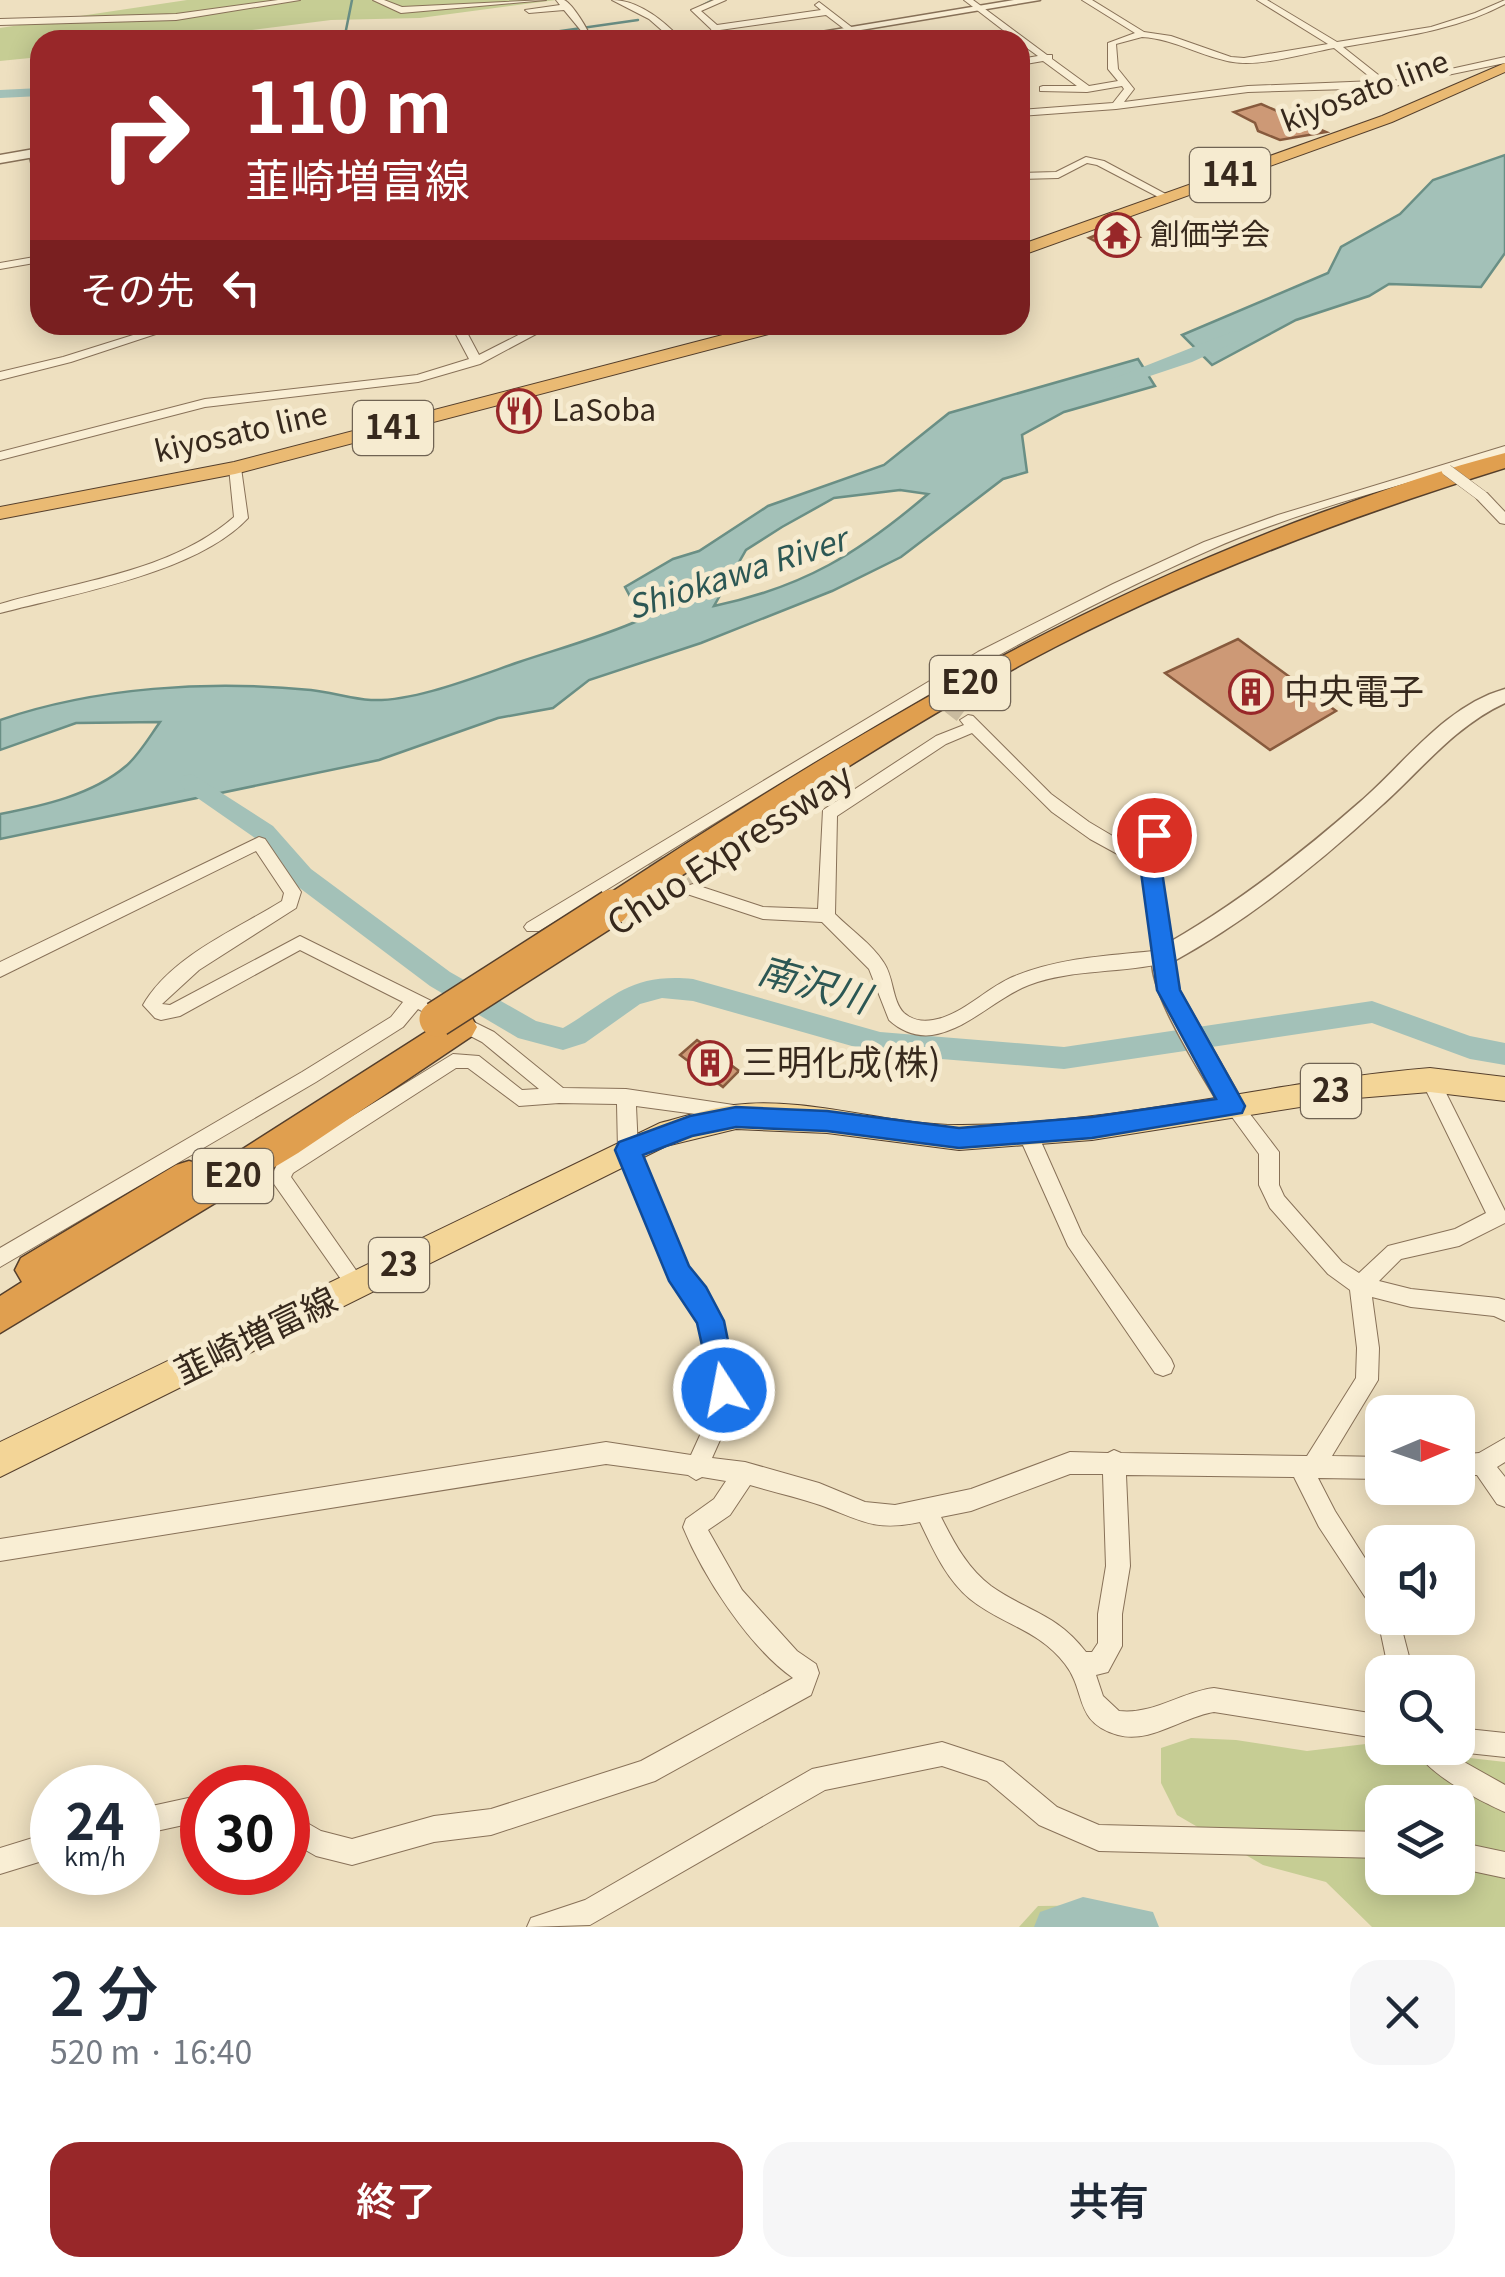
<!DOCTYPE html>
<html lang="ja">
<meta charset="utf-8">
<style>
body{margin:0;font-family:Georgia,"Noto Sans JP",serif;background:#f6f6f7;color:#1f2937;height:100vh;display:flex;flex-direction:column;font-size:38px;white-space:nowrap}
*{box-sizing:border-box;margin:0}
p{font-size:32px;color:#747a83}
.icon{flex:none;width:55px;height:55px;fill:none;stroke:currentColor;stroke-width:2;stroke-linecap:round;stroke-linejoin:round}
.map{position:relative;height:1927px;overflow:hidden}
.details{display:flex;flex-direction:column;background:#fff;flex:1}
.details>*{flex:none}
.banner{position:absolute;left:30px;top:30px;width:1000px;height:305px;border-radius:30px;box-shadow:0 5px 25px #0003;background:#982729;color:#fff;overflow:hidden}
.needle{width:65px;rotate:88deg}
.fabs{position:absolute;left:1365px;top:1395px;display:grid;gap:20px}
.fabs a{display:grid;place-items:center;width:110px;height:110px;border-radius:20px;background:#fff;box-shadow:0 5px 25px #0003;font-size:50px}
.speed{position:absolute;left:30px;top:1765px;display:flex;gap:20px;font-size:50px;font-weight:700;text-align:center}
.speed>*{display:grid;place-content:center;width:130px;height:130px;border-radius:50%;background:#fff;box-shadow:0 5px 25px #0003;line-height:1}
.speed small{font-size:25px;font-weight:400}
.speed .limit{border:15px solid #d22;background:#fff;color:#111}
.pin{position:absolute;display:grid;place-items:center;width:85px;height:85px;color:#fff;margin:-42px;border:5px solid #fff;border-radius:50%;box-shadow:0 2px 10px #0007}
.me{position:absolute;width:110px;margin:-55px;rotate:349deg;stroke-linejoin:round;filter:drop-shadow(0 0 8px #0008)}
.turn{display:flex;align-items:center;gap:35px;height:210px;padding:0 50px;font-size:45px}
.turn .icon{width:130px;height:130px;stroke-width:2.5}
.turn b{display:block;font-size:70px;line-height:85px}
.then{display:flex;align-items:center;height:95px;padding:0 50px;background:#0003;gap:20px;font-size:38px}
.round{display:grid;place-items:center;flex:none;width:105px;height:105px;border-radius:30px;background:#f6f6f7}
.head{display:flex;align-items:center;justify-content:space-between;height:170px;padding:0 50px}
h1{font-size:60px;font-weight:600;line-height:75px}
.action{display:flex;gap:20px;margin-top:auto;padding:20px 50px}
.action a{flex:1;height:115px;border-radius:30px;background:#982729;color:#fff;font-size:40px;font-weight:600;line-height:115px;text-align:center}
.action a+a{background:#f6f6f7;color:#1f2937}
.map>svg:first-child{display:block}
.green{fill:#c6cd94;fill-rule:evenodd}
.water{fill:#a3c1b8;stroke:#6a8f85;stroke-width:2.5;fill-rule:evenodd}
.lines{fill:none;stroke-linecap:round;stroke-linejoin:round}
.stream{stroke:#6a8f85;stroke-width:2.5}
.river{fill:#a3c1b8;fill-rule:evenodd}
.building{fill:#cd9976;stroke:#875a3d;stroke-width:2.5}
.minor-tunnel-far1{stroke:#c9bb9f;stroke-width:15;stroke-dasharray:15 8;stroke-linecap:butt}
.minor-tunnel{stroke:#c9bb9f;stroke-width:19;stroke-dasharray:19 10;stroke-linecap:butt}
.minor-casing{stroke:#887158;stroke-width:2}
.tertiary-casing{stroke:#887158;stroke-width:3}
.primary-casing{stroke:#553f2c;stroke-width:2}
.trunk-casing{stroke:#553f2c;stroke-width:2}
.motorway-casing{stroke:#553f2c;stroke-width:3}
.minor{fill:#f9eed4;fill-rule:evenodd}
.tertiary{fill:#f9eed4;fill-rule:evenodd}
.primary{fill:#f3d597;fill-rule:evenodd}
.trunk{fill:#eaba73;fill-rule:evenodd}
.motorway{fill:#e09f4f;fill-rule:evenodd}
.minor-bridge-casing{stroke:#887158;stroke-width:12;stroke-linecap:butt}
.motorway-bridge-casing{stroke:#553f2c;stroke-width:38;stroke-linecap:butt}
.minor-bridge{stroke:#f9eed4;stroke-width:11}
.motorway-bridge{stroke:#e09f4f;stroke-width:35}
.route{fill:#1a73e8;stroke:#114b97;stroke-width:2.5}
.labels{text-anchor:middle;stroke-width:10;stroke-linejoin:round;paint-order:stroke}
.far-street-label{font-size:30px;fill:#37291d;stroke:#f6ebd0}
.far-poi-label{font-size:30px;fill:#37291d;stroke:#f6ebd0;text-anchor:start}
.shield{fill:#f6ebd0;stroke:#706353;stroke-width:2.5}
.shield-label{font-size:32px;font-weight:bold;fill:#37291d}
.far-water-label{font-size:32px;font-style:italic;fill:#2c5754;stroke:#f6ebd0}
.poi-label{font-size:35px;fill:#37291d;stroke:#f6ebd0;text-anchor:start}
.street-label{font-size:35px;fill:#37291d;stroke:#f6ebd0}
.water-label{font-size:38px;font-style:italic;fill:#2c5754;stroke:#f6ebd0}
</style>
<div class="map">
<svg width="1505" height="1927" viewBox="0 0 1505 1927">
<rect width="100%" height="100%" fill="#eee0c0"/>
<g class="green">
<polygon points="187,0 556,0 420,18 331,20 175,40 40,40 40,57 0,61 0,28"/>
<path d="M1191,1738L1236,1740L1307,1751L1374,1743L1382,1748L1505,1762V1927H1372L1326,1882L1263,1865L1177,1815L1161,1783V1748ZM1382,1802H1458V1878H1382Z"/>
<polygon points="1119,1905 1158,1927 1019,1927 1038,1906"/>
</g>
<g class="water">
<polygon points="1505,155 1505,253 1481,287 1389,284 1369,296 1296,320 1212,365 1182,335 1328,273 1341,247 1400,214 1433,180"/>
<path d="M1138,359L1155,386L1064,412L1022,435L1027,472L1003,479L901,557L832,591L701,643L589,680L553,708L498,718L379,760L0,839V814C42,806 92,795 126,766C139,755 150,736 160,722L76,723L0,750V720C96,687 209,680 311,690C331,692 351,699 371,700C414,702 478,676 519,662C561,648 602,637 642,619L625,587L673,559L699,551L768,506L884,465L949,413ZM900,490L928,494C859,553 804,587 714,606L746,550L782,527L834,498Z"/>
</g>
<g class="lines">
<g class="stream">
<polyline points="701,6 713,0"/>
<polyline points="344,40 352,0"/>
<polyline points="498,40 638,20"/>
</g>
<g class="river">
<polygon points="40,88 40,96 0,98 0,90"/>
<polygon points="1234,331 1240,332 1240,340 1192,362 1111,389 1102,383"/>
<path d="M192,774L273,826L311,869L450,972L536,1021L563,1028C614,998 629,973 693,979L880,1032L1064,1047L1372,1001L1470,1036L1505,1043V1065L1470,1059L1372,1023L1064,1069L880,1054L693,1001L662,998L640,1004L585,1043L563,1050L518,1038L430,986L293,883L255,838L183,788L180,782L183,776Z"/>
<polygon points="1083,1897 1153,1912 1159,1927 1034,1927 1040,1912"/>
</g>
</g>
<g class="building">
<polygon points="1261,104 1326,132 1280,140 1258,131 1255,123 1234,112"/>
<polygon points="1118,226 1139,237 1104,246 1089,238"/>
<polygon points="1238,639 1336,711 1270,750 1165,673"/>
<polygon points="697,1040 739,1071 723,1087 680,1055"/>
</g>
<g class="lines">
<g class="minor-tunnel-far1">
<polyline points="931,692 968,720"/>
<polyline points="647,855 689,887"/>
</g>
<polyline class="minor-tunnel" points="686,885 693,890"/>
<g class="minor-casing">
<g id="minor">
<polygon points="278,0 300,0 176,20 0,25 0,19 176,14"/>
<polygon points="373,0 384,0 402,7 546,0 401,13"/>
<path d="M556,0C559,0 562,0 564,0C571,2 590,31 591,40H583V33L564,10L529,13L525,10L560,5Z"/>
<path d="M612,0C639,0 664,21 682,40H673L649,19Z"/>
<polygon points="714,0 726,0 701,11 717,25 821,10 815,5 819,2 854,29 847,31 826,15 720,30 723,40 715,40 711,29 691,10"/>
<path d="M964,0H973L1047,55H1052V59L1089,86L1118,81L1108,69V43L1135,33L1082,0H1092L1144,32L1171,36L1231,57L1244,58L1328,44L1257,0H1267L1337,42L1431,27L1475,13L1505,0V4C1454,31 1399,37 1343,47L1386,81L1401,80L1505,57V63L1385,88L1248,92L1116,109L1020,116V110L1113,103L1124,89L1122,86L1087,92L1040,91V87L1043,86H1077L1043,61L1020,65V59L1038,56L1020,43V40H1016ZM1142,37C1175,39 1202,57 1233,62C1261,67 1306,53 1334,48L1375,81L1248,86L1124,102L1134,89L1118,69L1116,44Z"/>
<polygon points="34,151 37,152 40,185 35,182 29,154"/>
<polygon points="1086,157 1104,161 1173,198 1164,200 1097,165 1087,163 1058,178 1020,179 1020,173 1056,172"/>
<polygon points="40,256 40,262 0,269 0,263"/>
<polygon points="165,325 183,325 71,362 0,380 0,372 63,357"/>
<polygon points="451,325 463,325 479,355 538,325 553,325 480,364 418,382 205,407 0,460 0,452 205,399 417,375 469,359"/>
<path d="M1505,446V454C1408,484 1303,509 1210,550C974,654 759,798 539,931H527L524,927L527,923L978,652L1113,584L1204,542L1278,515Z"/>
<path d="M235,464L241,468L248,518C197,573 72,594 0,613V604C78,581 171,572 234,517L229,468Z"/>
<polygon points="1482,492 1487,493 1505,512 1505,524 1500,523 1477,499 1475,496"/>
<path d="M968,715L973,716L1051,794L1089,822L1143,854L1146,835L1157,821H1169L1171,825L1162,837L1159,865L1171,957L1168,962C1123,974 1074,968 1029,985C995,998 969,1029 932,1035C916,1037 901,1031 889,1020L869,969L822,922L763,919L687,894L685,890L687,886L693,884L763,907L818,909L823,810L936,736L964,725L960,720ZM972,733L1052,812L1090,839L1143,868L1153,951C1107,956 1058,958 1015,976C987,987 963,1015 933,1020C923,1022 912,1020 904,1013C892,1001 894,978 884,963C872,944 851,930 835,914L837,816L946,744Z"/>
<path d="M259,837L265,839L301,892L296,908L199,970L162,1004L170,1005L300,936L494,1032L563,1088L626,1089L747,1107L749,1112L747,1117L740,1120L636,1106L638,1150L686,1268L714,1308L730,1356L735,1390L733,1411L712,1458L745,1462L819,1483L865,1502L895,1505L971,1489L1070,1452L1108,1453L1114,1450L1121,1453L1307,1456L1356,1378L1357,1348L1350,1290L1328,1274L1270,1208L1259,1185V1154L1224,1106L1226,1101L1233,1098L1240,1101L1279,1152V1185L1284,1196L1342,1262L1359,1273L1388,1246L1455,1229L1486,1213L1421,1080L1423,1075H1437L1505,1211V1223L1459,1246L1401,1259L1379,1281L1411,1289L1498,1298L1505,1300V1321L1494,1316L1411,1307L1372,1297L1379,1348L1378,1380L1332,1456L1382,1457V1479L1318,1478L1335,1511L1382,1585V1618H1399L1413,1672H1389L1377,1615L1319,1527L1294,1477L1126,1475L1130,1566L1122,1614V1646L1108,1672L1096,1675L1103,1696L1119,1711C1153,1715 1181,1692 1214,1688L1382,1715V1739L1214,1712C1182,1717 1150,1744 1118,1735C1073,1722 1087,1692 1065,1664C1038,1629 1002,1625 970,1599C946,1579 933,1549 920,1522C874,1532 861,1520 820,1505C797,1497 773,1492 750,1485L730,1515L708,1530L742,1590L797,1651L816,1664L819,1673L811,1695L655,1781L491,1835L434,1842L352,1865L316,1856L288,1840V1812L321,1831L352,1839L434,1816L491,1809L641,1761L793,1678C749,1647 703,1576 683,1527L686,1519L714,1499L726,1481L702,1477L696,1480L688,1475L606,1464L0,1561V1539L606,1442L691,1455L711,1411L713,1390L708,1356L695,1312L671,1279L618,1150L617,1104L559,1103L519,1106L468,1068H456L293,1173L291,1177L367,1286L364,1292L357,1295L350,1292L274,1184L271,1178L278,1162L453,1054L479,1056L522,1090L539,1089L482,1042L418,1009L403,1027L316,1082L0,1267V1248L302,1072L391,1017L403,1002L300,950L180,1016L161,1020L155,1018L143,1005L146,1000C176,954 237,929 282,901L284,893L256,851L0,977V962ZM1070,1474H1103L1106,1566L1098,1614V1643L1092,1652H1086C1056,1613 1028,1612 991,1586C968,1569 954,1543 941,1517L971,1511Z"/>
<polygon points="1028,1126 1035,1128 1082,1234 1171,1359 1174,1366 1171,1373 1163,1376 1155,1373 1068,1246 1018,1134 1021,1128"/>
<polygon points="1505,1438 1505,1462 1497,1467 1505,1477 1505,1507 1497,1504 1477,1475 1458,1475 1458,1455 1479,1453"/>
<polygon points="1458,1728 1505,1733 1505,1757 1458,1752 1449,1749 1458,1748"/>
<polygon points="942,1742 1003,1762 1057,1807 1099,1825 1382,1832 1382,1858 1099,1851 1039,1825 987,1781 942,1766 825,1790 590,1925 527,1927 531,1918 585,1900 812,1769"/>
<path d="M1415,1748H1446L1466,1763L1505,1785V1812C1480,1801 1425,1773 1415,1748Z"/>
<polygon points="202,1795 202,1821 138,1835 138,1809"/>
<polygon points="52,1832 52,1858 0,1874 0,1848"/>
<polygon points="1458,1842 1505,1852 1505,1878 1458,1868"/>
</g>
</g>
<g class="tertiary-casing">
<g id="tertiary">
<polygon points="1014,0 1040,0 801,40 773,40"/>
<polygon points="40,148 40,156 0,163 0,155"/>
<path d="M1505,689V703C1455,726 1422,769 1382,805C1318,864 1250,919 1174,961L1179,990L1245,1106L1242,1113L1233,1116L1224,1113C1207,1081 1140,983 1154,951C1229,910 1296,858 1360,802C1405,763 1445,706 1505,689Z"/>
</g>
</g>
<g class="primary-casing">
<path id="primary" d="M1430,1068L1505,1077V1101L1430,1092L1357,1098L1092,1140L959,1150L827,1133L736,1129L666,1146L0,1477V1442L660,1123C684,1117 709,1108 734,1105C809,1096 888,1126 962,1125C1119,1124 1274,1081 1430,1068Z"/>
</g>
<g class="trunk-casing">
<g id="trunk">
<polygon points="1505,63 1505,72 1392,122 1020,256 1020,245 1382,116"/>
<polygon points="761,325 791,325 788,329 235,474 0,519 0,507 234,462"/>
</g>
</g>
<g class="motorway-casing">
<g id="motorway">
<path d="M1505,453V468C1341,519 1180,580 1028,661C887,737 755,826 623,915L612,919L601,915L596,907L601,899C836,745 1053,612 1318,514C1379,492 1442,469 1505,453Z"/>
<polygon points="460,1014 472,1018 477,1027 472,1036 298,1153 0,1333 0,1296 22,1282 15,1270 21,1258 176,1165 189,1161 202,1165 205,1173 448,1018"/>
</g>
</g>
<use href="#minor" class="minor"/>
<use href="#tertiary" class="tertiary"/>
<use href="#primary" class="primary"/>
<use href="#trunk" class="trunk"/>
<use href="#motorway" class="motorway"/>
<g class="minor-bridge-casing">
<polyline id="minor-bridge" points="1447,470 1482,496"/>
</g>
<g class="motorway-bridge-casing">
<polyline id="motorway-bridge" points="437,1019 612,907"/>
</g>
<use href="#minor-bridge" class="minor-bridge"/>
<use href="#motorway-bridge" class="motorway-bridge"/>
</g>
<polygon class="route" points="1154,827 1164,835 1161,865 1180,990 1245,1106 1242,1113 1092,1138 959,1148 827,1131 736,1127 692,1136 643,1155 689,1266 706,1287 724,1321 738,1390 734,1399 724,1403 714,1399 697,1323 669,1281 615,1150 619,1142 690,1116 736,1107 827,1111 959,1128 1092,1117 1216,1099 1157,990 1140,865 1143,835"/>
<defs>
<g id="temple-ring" transform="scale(2.25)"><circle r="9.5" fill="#f6ebd0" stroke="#982729" stroke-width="1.5"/><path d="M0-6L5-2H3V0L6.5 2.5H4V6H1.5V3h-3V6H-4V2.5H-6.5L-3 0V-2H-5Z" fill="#982729"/></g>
<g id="restaurant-ring" transform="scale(2.25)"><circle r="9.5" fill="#f6ebd0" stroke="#982729" stroke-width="1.5"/><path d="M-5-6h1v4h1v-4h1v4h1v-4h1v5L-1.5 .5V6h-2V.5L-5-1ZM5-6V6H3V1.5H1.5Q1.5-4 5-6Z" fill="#982729"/></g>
<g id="building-ring" transform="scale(2.25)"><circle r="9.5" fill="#f6ebd0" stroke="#982729" stroke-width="1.5"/><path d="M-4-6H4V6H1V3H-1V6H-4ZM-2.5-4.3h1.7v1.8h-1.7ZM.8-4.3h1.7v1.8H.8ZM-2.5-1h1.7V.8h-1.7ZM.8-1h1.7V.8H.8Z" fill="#982729"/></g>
</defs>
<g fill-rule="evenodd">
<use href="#temple-ring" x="1117" y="235"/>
<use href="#restaurant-ring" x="519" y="411"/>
<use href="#building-ring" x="1251" y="692"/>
<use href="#building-ring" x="710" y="1063"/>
</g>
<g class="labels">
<g class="far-street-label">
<text transform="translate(1365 92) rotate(-21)" y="10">kiyosato line</text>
<text transform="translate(241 433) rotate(-13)" y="10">kiyosato line</text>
</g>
<g class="far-poi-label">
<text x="1150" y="245">創価学会</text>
<text x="552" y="421">LaSoba</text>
</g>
<g class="shield">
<rect x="1190" y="148" width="80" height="54" rx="8"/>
<rect x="353" y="401" width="80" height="54" rx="8"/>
<rect x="930" y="656" width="80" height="54" rx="8"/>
<rect x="1301" y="1064" width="60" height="54" rx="8"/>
<rect x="193" y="1149" width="80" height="54" rx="8"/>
<rect x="369" y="1238" width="60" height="54" rx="8"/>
</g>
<g class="shield-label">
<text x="1230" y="186">141</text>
<text x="393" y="439">141</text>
<text x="970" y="694">E20</text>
<text x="1331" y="1102">23</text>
<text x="233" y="1187">E20</text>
<text x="399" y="1276">23</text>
</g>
<g class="far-water-label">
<text transform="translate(737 574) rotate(-18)" y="11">Shiokawa River</text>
</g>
<g class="poi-label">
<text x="1284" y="704">中央電子</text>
<text x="742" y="1075">三明化成(株)</text>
</g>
<g class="street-label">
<text transform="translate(730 850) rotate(-33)" y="12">Chuo Expressway</text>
<text transform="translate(256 1336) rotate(-26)" y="12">韮崎増富線</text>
</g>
<g class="water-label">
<text transform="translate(814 985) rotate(16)" y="13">南沢川</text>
</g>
</g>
</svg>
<div class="fabs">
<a><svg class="needle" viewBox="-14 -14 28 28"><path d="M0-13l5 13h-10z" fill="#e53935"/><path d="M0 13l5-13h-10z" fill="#747a83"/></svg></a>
<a><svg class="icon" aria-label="sound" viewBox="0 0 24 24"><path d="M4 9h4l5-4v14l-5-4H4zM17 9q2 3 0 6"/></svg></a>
<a><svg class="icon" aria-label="search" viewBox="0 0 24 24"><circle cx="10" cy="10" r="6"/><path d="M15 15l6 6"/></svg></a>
<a><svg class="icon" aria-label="layers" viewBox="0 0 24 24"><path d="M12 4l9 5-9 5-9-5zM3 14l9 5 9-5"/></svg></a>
</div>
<div class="speed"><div>24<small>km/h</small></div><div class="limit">30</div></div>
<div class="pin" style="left:1154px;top:835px;background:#d93025"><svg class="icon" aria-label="arrive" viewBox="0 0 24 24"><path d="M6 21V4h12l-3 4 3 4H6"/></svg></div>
<svg class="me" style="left:724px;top:1390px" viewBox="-20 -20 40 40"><circle r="17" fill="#1a73e8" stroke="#fff" stroke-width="3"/><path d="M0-11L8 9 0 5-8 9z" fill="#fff"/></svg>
<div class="banner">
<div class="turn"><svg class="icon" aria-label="right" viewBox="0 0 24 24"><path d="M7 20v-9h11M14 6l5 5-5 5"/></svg><div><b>110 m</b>韮崎増富線</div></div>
<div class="then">その先<svg class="icon" aria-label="left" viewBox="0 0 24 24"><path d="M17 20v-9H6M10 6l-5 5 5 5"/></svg></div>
</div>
</div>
<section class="details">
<div class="head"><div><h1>2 分</h1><p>520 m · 16:40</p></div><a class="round"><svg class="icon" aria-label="close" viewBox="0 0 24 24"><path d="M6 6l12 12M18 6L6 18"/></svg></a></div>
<div class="action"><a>終了</a><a>共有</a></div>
</section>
